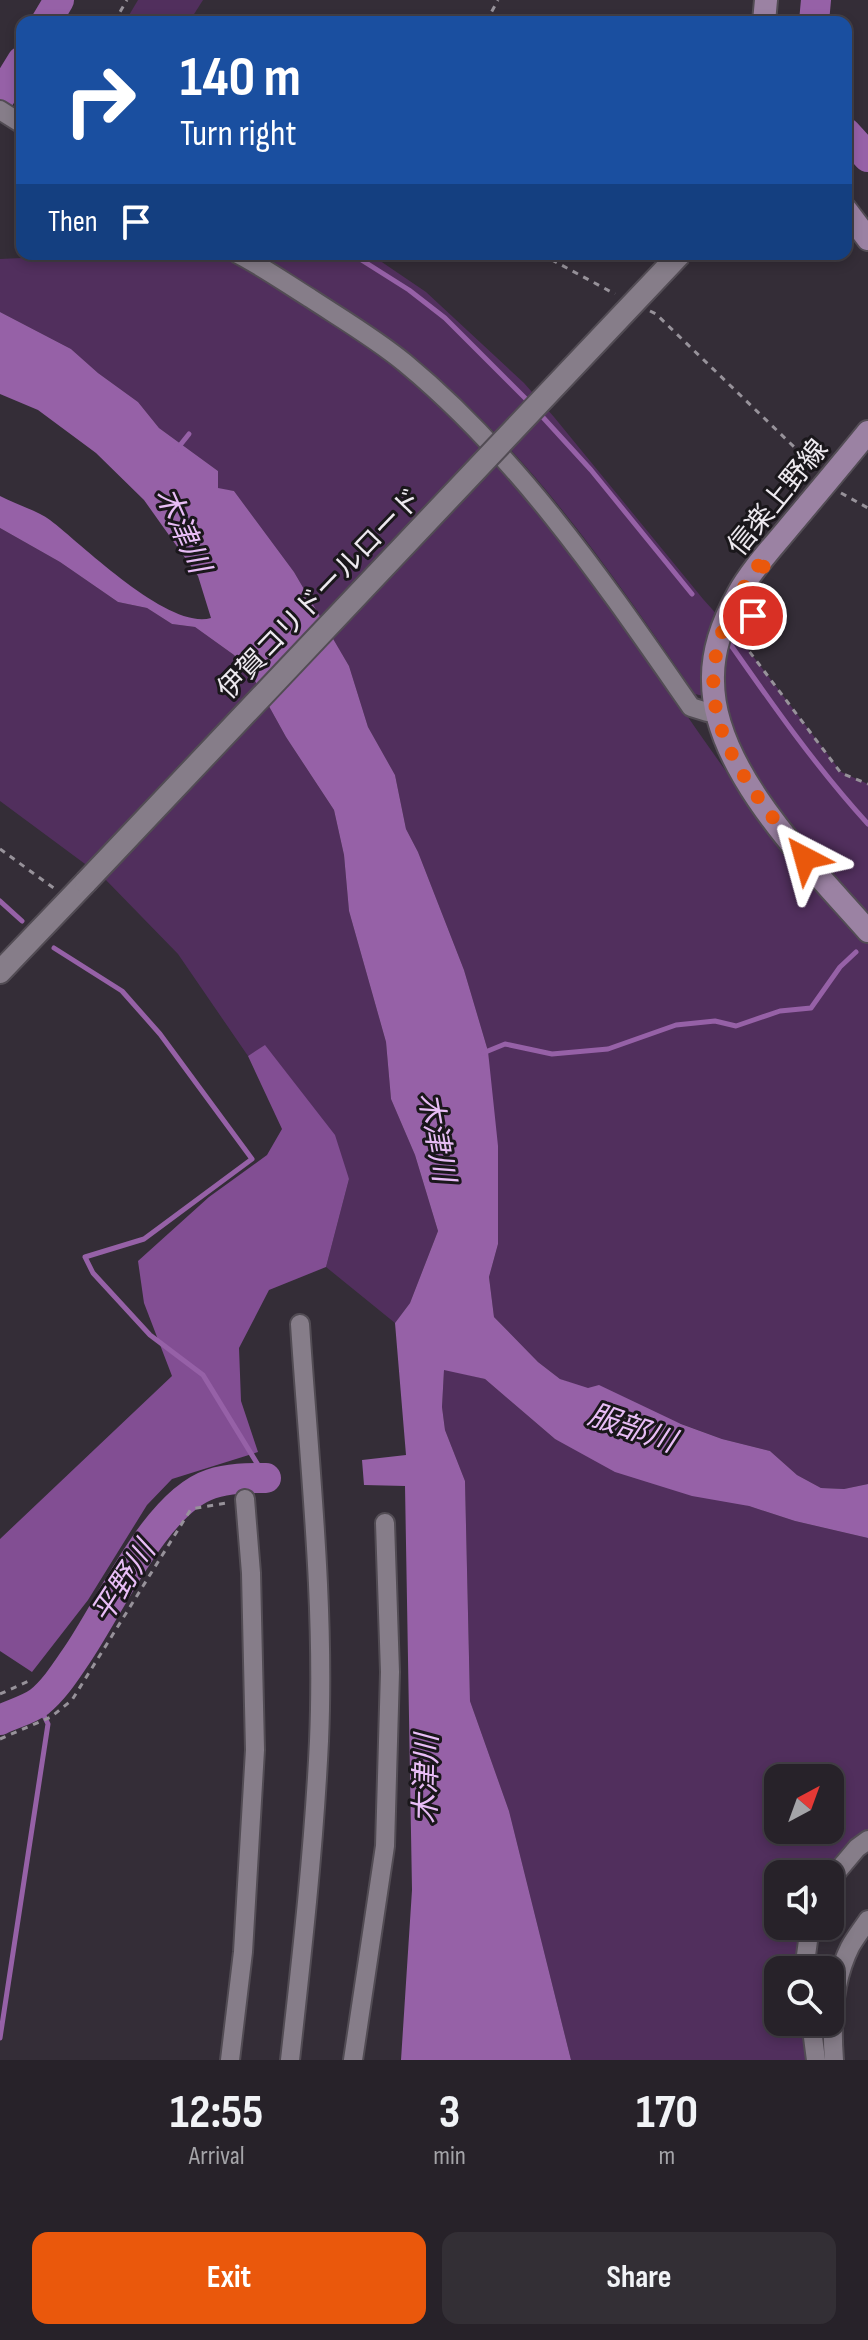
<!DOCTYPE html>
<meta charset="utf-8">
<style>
body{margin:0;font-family:"Sofia Sans Condensed","Noto Sans JP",sans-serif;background:#332f35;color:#f1f3f6;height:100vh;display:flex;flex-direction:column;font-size:30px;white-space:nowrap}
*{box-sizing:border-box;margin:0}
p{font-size:26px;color:#a4a4a8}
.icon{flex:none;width:44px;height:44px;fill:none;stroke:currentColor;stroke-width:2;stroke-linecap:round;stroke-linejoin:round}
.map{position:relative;height:2060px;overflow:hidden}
.details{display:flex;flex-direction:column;background:#272229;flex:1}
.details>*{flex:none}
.banner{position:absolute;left:16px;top:16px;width:836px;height:244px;border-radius:16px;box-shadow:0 4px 12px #0003,0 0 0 2px #433f46;background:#1a4fa0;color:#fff;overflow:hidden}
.needle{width:52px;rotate:41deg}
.controls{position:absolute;left:764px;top:1764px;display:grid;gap:16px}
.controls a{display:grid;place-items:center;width:80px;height:80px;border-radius:16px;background:#272229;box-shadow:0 4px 12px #0003,0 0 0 2px #433f46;font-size:40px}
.pin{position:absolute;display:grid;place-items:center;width:68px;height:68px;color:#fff;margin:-34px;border:4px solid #fff;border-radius:50%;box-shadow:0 2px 8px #0007}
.me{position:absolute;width:88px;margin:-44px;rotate:321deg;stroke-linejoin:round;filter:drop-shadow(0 0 6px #0008)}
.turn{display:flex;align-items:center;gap:28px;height:168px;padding:0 32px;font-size:36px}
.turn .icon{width:104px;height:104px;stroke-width:2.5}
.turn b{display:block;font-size:56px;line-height:68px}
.then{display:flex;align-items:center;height:76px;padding:0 32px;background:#0003;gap:16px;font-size:30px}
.eta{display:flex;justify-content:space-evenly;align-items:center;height:136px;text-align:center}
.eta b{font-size:48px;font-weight:700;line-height:56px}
.cta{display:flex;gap:16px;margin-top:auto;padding:16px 32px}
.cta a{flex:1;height:92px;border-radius:16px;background:#ea580c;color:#fff;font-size:32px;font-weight:700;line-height:92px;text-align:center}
.cta a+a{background:#332f35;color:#f1f3f6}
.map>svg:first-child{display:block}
.green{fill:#512f5d;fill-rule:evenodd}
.forest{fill:#824e93}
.water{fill:#9661a7}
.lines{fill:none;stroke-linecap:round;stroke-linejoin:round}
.stream{stroke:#9661a7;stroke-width:5}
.river{stroke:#9661a7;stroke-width:30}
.minor-casing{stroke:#524c54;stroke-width:22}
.tertiary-casing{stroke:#524c54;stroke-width:26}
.secondary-casing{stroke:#524c54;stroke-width:26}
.path{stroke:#97929a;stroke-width:3;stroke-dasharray:6 6;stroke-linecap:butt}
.minor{stroke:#867d89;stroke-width:18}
.tertiary{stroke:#867d89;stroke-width:22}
.secondary{stroke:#9b82a3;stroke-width:22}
.tertiary-bridge-casing{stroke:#524c54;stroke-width:26;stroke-linecap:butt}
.tertiary-bridge{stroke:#867d89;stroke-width:22}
.route{stroke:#ea580c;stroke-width:14;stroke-dasharray:0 25.2}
.labels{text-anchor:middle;stroke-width:6;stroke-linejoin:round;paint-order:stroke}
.street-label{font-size:28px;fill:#ede9ef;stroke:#1a171b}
.water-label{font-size:30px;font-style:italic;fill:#e8bdf6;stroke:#1a171b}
</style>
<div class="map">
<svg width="868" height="2060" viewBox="0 0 868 2060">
<rect width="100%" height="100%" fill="#342d37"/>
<g class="green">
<polygon points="138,0 203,0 189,22 125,22"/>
<path d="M108,254C138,254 184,250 211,254C238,258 274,285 297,299C329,319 363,340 393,363C537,475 630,640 736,785C777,840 822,892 868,943V1484L844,1489L821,1488L797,1475L770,1451L722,1439L560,1379L538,1362L494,1317L489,1277L498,1244L488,1051L464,970L418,852L406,829L395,775L368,727L349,666L294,572L234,491L218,489V471L159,428L138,402L98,373L71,349L0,312V259Z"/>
<path d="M257,254H370L426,292L524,383L554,417L703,599L746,647L841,772L868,784V921C809,852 751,789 724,701L695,694C622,588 547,477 451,390C393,337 324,293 257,254Z"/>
<polygon points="0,528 60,562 118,602 147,608 172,624 195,627 234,655 255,681 286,737 334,810 344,855 349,911 386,1042 391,1099 415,1155 438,1231 410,1303 395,1323 326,1267 349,1179 265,1046 248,1056 178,954 104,878 0,801"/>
<path d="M444,1369L485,1379L555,1439L749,1506L795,1521L868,1538V1833L827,1874H778V1926H804L797,1955L798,1970H778V2022H802L808,2060H571L509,1811L470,1701L465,1481L445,1430L442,1407ZM778,1778H830V1830H778Z"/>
</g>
<polygon class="forest" points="265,1045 335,1135 349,1179 326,1267 269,1290 239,1348 241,1401 258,1452 172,1479 147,1505 88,1600 32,1672 0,1651 0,1539 172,1376 144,1303 138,1261 209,1197 267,1155 282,1129 248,1056"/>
<path class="water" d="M0,312L71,349L98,373L138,402L159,428L218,471V488L234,491L294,572L349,666L368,727L395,775L406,829L418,852L464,970L488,1051L498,1146V1244L489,1277L494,1317L538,1362L560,1379L588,1388L599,1385L681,1424L722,1439L770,1451L797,1475L821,1488L844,1489L868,1484V1538L795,1521L749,1506L692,1496L615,1472L555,1439L485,1379L444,1370L442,1407L445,1430L465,1481L470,1701L509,1811L571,2060H401L412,1890L405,1486L364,1485L362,1460L406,1455L395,1323L410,1303L438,1231L415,1155L391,1099L386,1042L349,911L344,855L334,810L286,737L255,681L234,655L195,627L172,624L147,608L118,602L60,562L0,528V496C15,504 38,511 50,520C84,546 168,630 211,618L198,576L144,500L96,453L38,410L0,394Z"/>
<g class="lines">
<g class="stream">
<polyline points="352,254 409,290 445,318 531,404"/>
<polyline points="538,412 591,470 692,594"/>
<polyline points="177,449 189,434"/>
<path d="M728,641C772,704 816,767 868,824"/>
<polyline points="0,901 22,921"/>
<polyline points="54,948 122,991 160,1034 252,1159 144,1239 85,1257 93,1273 150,1335 203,1375 266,1478"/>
<polyline points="483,1053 505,1044 552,1054 608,1049 676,1025 715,1021 736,1026 780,1011 811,1008 840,967 856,952"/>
<polyline points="0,2038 48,1724 38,1703"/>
</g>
<g class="river">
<polyline points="46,22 59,0"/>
<polyline points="814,22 816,0"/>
<polyline points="0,97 22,61"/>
<polyline points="846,133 868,157"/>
<path d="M0,1720C12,1714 28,1710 39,1702C55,1689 66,1671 77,1655C110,1607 156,1502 211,1484C229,1478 247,1478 266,1478"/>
</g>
<g class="minor-casing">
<g id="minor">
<polyline points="0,110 22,124"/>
<path d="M238,254C263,267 286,283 310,298C342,319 376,339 405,363C521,459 606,585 691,707L707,712L717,711"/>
<polyline points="830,1880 857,1848 868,1840"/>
<polyline points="804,1970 810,1926"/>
<polyline points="811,2022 816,2060"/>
<polyline points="230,2060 243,1952 255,1750 251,1573 245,1499"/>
<path d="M290,2060C302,1954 314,1847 319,1741C325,1602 309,1462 300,1324"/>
<polyline points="353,2060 385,1846 390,1672 385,1523"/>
<path d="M834,2060C831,2023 833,1981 850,1947C855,1938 862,1929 868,1920"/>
</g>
</g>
<g class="tertiary-casing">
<polyline id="tertiary" points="0,972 86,882"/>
</g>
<g class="secondary-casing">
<g id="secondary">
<polyline points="764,22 766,0"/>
<polyline points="846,210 868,239"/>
<path d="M868,432C842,464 816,495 790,526C772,548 752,569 738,594C723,621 712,651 713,681C713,771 812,867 868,931"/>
</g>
</g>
<g class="path">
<polyline points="114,22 127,0"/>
<polyline points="486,22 498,0"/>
<polyline points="541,254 615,294"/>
<polyline points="650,311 656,314 816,468"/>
<polyline points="841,493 868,508"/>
<polyline points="755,606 746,647 841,773 868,784"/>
<polyline points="0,849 55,889"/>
<polyline points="0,1694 31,1680"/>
<polyline points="0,1739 51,1717 72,1700 191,1509 227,1503"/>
</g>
<use href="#minor" class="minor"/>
<use href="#tertiary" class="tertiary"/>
<use href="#secondary" class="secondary"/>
<g class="tertiary-bridge-casing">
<polyline id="tertiary-bridge" points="86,882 680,254"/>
</g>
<use href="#tertiary-bridge" class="tertiary-bridge"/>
</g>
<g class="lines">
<path class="route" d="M753,616L766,555C671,680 717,751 805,858"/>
</g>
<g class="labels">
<g class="street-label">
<text transform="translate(777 497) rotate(-51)" y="10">信楽上野線</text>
<text transform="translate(319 593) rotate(-46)" y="10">伊賀コリドールロード</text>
</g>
<g class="water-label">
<text transform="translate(183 530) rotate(66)" y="10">木津川</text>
<text transform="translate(437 1137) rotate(80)" y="10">木津川</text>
<text transform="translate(632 1428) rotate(19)" y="10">服部川</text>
<text transform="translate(123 1582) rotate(-57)" y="10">平野川</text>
<text transform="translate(426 1779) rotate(-89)" y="10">木津川</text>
</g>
</g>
</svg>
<div class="controls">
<a><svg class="needle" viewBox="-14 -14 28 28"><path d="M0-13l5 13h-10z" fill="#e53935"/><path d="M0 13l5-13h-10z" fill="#a4a4a8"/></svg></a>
<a><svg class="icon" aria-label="sound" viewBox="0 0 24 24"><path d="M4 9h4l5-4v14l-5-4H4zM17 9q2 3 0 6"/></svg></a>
<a><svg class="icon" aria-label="search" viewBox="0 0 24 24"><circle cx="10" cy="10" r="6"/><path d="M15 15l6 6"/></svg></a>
</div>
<div class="pin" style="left:753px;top:616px;background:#d93025"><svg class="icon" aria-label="arrive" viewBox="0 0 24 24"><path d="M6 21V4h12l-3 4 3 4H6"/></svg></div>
<svg class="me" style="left:805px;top:858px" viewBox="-20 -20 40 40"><path d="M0-17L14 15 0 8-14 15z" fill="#ea580c" stroke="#fff" stroke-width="4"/></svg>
<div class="banner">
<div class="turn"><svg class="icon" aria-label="right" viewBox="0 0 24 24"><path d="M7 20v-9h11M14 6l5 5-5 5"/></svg><div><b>140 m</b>Turn right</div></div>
<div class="then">Then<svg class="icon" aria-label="arrive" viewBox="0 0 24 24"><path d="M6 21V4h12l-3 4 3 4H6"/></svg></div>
</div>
</div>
<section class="details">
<div class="eta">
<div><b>12:55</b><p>Arrival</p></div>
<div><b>3</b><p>min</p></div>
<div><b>170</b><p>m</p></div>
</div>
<div class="cta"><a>Exit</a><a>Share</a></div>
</section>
